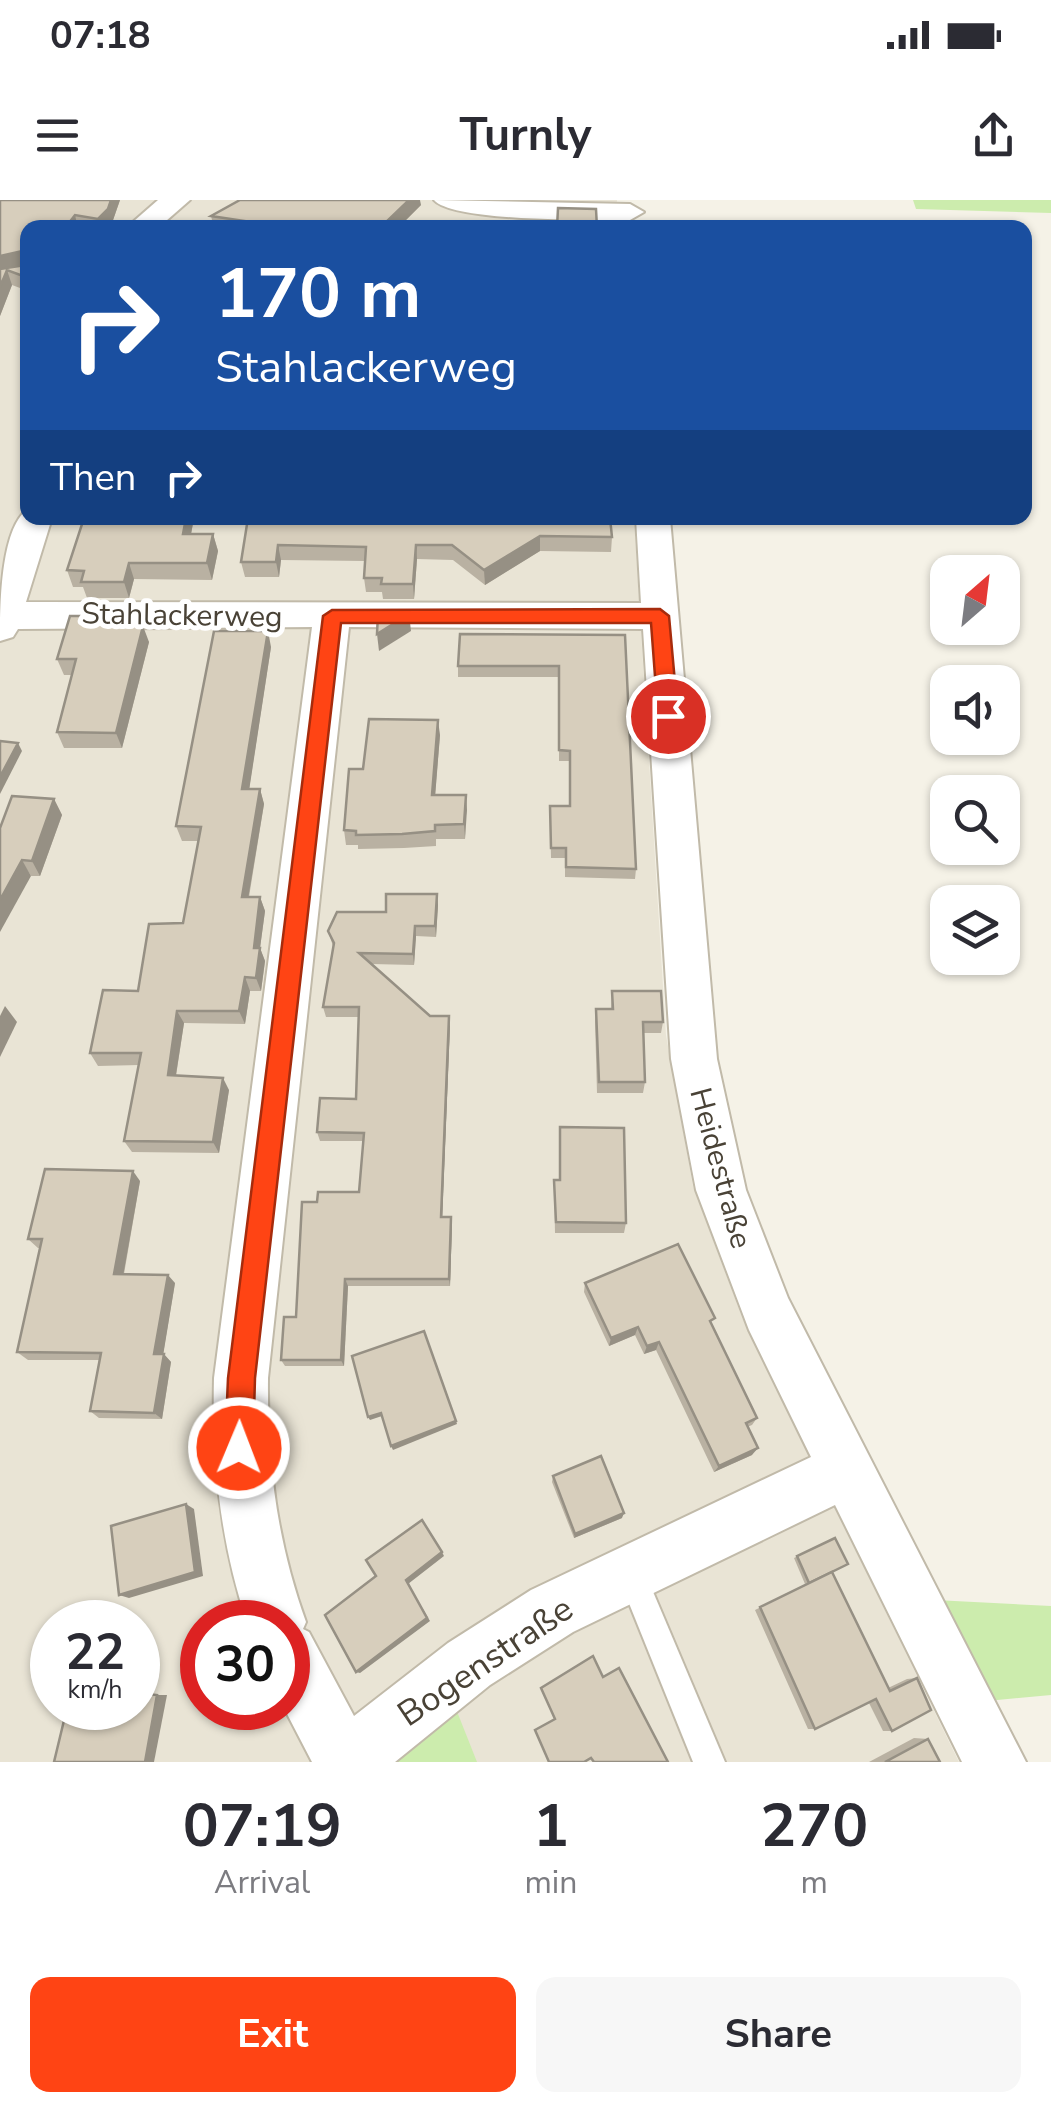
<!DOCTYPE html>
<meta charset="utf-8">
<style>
body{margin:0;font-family:"Nunito Sans",sans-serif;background:#f7f7f7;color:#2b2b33;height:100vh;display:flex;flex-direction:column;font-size:38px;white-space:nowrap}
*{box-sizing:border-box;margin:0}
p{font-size:32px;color:#7c7c81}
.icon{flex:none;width:55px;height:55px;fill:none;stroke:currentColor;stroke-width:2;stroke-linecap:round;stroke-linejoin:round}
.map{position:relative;height:1562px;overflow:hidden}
.details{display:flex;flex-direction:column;background:#fff;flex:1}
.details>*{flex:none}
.banner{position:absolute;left:20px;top:20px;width:1012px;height:305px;border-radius:20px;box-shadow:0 2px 8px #0004;background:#1a4fa0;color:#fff;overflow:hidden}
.needle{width:65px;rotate:28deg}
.buttons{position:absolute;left:930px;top:355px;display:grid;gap:20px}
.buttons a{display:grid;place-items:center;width:90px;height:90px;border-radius:20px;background:#fff;box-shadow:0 2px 8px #0004;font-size:50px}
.speed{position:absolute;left:30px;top:1400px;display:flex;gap:20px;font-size:50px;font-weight:700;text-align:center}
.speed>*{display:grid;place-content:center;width:130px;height:130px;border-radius:50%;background:#fff;box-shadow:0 2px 8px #0004;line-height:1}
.speed small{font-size:25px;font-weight:400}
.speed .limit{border:15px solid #d22;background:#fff;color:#111}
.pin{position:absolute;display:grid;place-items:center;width:85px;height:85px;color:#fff;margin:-42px;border:5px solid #fff;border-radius:50%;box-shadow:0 2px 10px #0007}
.me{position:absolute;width:110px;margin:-55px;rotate:1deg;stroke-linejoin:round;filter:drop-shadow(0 0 8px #0008)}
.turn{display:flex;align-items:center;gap:35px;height:210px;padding:0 30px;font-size:45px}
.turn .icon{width:130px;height:130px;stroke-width:2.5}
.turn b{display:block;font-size:70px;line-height:85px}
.then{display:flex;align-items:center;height:95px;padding:0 30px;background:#0003;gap:20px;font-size:38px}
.eta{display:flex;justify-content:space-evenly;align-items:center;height:170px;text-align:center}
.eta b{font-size:60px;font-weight:700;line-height:70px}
.button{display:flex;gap:20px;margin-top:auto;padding:20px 30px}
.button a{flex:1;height:115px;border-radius:20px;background:#ff4414;color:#fff;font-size:40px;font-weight:700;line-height:115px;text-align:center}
.button a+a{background:#f7f7f7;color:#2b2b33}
.status{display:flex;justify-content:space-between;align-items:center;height:70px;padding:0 50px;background:#fff;direction:ltr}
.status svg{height:28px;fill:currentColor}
header{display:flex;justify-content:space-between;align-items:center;height:130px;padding:0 30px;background:#fff;font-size:45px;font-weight:700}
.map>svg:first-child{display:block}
.residential{fill:#e9e4d5;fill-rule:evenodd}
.green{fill:#ccecad}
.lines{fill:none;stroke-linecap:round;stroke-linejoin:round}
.lane-casing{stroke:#c1baa9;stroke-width:4}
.street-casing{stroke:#c1baa9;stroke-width:4}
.lane{fill:#fff;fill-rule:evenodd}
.street{fill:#fff;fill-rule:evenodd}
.wall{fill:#b9b1a2}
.shaded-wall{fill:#969084}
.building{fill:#d7cebc;stroke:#969084;stroke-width:2.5}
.route{fill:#ff4414;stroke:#a62c0d;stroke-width:2.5}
.labels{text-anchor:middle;stroke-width:10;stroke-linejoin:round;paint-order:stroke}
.street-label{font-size:30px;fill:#494236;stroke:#fff}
.near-street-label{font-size:35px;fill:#494236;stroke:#fff}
</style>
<div class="status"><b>07:18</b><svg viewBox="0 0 49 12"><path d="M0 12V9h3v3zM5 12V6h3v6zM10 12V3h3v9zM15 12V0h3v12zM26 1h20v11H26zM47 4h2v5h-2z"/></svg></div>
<header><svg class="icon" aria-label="menu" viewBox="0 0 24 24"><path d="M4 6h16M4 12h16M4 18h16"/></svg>Turnly<svg class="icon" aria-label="share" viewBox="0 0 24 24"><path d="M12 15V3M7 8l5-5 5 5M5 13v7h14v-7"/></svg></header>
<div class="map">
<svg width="1051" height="1562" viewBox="0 0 1051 1562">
<rect width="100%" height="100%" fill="#f5f2e7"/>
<path class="residential" d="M0,0H617L616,28H28V318H634L666,835L693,986L742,1117L959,1562H0ZM52,1422H138V1508H52ZM202,1422H288V1508H202Z"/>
<g class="green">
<polygon points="913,0 1051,0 1051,13 916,9"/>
<polygon points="935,1400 1051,1406 1051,1495 987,1501"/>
<polygon points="456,1509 477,1562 391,1562"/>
</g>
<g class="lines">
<g class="lane-casing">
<polygon id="lane" points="630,1357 640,1361 725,1562 693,1562 616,1371 620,1361"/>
</g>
<g class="street-casing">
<g id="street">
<polygon points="158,0 190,0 158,28 126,28"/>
<path d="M434,0L630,4L644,12L630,20C597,20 452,22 434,0Z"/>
<path d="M28,309V318H52L26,402L641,403L636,318H670L717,859L746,990L788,1098L1026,1562H962L835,1305L573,1432L490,1485L395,1562H312L284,1508H288V1422H247C220,1342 212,1262 214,1178L312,427L18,429L13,437L0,441C0,408 0,328 28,309ZM349,427L643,429L671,859L696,990L749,1130L811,1257L531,1390L448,1443L354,1516L309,1432L303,1429L306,1422C277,1342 267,1263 268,1178Z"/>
</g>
</g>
<use href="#lane" class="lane"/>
<use href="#street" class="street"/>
</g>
<g class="wall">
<polygon points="0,0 120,0 112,23 108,28 28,28 28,91 12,85 0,116"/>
<polygon points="421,5 398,28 214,28 211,16"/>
<polygon points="194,318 191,334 213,334 218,351 212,380 134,379 129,398 87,398 83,387 73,387 67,370"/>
<polygon points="248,318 612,337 611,352 540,351 485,385 453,360 417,359 414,399 383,399 382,392 366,392 364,378 365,361 281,360 279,377 245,377 241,362"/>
<polygon points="117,422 130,422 131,426 149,442 122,548 64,548 57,532 72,475 64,475 57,459"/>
<polygon points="625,435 636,669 635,679 565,677 565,658 551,658 550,606 569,606 569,561 559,561 559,477 458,477 458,466"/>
<polygon points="271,447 249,589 260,589 264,604 249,697 260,697 265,711 260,748 265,761 261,791 250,791 245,824 184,823 176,876 229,890 219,953 132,952 124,941 139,865 98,866 90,853 138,791 183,723 198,641 182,641 176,626"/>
<polygon points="440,535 435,595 466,595 465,639 436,639 436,646 404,648 358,649 358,645 346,645 344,630 363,569"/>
<polygon points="54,599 62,615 40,676 31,676 0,628"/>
<polygon points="437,694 438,705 436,737 416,736 414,765 372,764 430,816 450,826 442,1017 452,1024 450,1086 348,1086 344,1166 285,1166 281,1160 296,1117 317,1002 359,992 363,941 320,941 317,932 356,899 359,817 326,817 323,807 333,746 328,731"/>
<polygon points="612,791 663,822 661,833 643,833 645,882 643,893 597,893 595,821 596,809 611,809"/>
<polygon points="554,980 626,1023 624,1033 555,1033"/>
<polygon points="140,981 124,1074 175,1083 163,1154 171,1162 162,1219 99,1218 90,1211 99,1160 28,1160 17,1152 40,1048 38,1048 28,1039"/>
<polygon points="585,1083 712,1125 757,1218 752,1225 747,1227 752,1255 714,1272 656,1150 644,1154 635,1135 609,1146 584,1092"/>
<polygon points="553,1276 622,1318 574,1338 552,1282"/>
<polygon points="835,1338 832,1372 888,1488 907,1479 917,1478 892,1531 883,1531 869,1503 815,1529 808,1529 755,1410 830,1373 805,1384 794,1358"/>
<polygon points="914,1538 928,1539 940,1562 869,1562"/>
</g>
<g class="shaded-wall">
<polygon points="111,0 120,0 112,23 108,28 101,28 98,19"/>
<polygon points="409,0 420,0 421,5 398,28 380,28"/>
<polygon points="75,15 78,28 65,28"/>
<polygon points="22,51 27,65 7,70 12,85 0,116 0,56"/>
<polygon points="28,71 28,89 23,76"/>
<polygon points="186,318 194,318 188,350 183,334"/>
<polygon points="213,334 218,351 212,380 207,363"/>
<polygon points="540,336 540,351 485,385 484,370"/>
<polygon points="278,345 281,360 279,377 276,362"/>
<polygon points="416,345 417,359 414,399 413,384"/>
<polygon points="129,363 134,379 129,398 124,382"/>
<polygon points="409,414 411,431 379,451 377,434"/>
<polygon points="143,426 149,442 122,548 116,533"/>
<polygon points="268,431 271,447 247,604 242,589"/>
<polygon points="438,520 440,535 434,610 432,595"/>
<polygon points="18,543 22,551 0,594 0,577"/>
<polygon points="260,589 264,604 246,711 242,697"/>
<polygon points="466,595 467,610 465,639 464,624"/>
<polygon points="54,599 62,615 40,676 32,661"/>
<polygon points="22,660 31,676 0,732 0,700"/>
<polygon points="437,694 438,705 436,737 435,726"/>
<polygon points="260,697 265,711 260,748 265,761 261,791 256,778 254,748"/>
<polygon points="415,726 416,736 414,765 413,754"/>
<polygon points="245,777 250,791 245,824 239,811"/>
<polygon points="5,806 17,822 0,857 0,816"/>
<polygon points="177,811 184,823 174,887 168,875"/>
<polygon points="449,816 450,826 442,1024 441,1017"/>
<polygon points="223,878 229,890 219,953 213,942"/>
<polygon points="133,971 140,981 122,1082 114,1074"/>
<polygon points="451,1017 452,1024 450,1086 449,1079"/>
<polygon points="168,1075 175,1083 162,1162 154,1154"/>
<polygon points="345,1079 348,1086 344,1166 341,1160"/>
<polygon points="638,1127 635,1135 609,1146 611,1138"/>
<polygon points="659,1142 656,1150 644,1154 647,1146"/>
<polygon points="164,1154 171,1162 162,1219 154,1213"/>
<polygon points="381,1213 382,1216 370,1220 368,1217"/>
<polygon points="456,1221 457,1224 393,1250 391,1246"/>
<polygon points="758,1248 752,1255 714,1272 719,1266"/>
<polygon points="186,1304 194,1309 203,1376 129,1398 119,1395"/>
<polygon points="624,1313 622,1318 574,1338 575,1334"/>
<polygon points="442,1352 444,1356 408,1384 430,1421 360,1473 356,1472 406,1380"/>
<polygon points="157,1495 167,1495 154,1562 145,1562"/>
</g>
<g class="building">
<polygon points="0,0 111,0 108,9 98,19 75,15 65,28 28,28 28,71 23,76 7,70 0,87 0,69 26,65 27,54 22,51 0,56"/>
<polygon points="240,0 409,0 380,28 276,28 277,26 211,16"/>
<polygon points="558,8 596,9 597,28 557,28"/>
<polygon points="84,318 186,318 183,334 213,334 207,363 129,363 124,382 81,382 84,371 67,370"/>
<polygon points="248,318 610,318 612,337 540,336 484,370 452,345 416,345 413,384 381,384 382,378 364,378 366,347 278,345 276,362 241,362"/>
<polygon points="378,414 409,414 377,434"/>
<polygon points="70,416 114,416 113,422 130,422 129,426 143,426 116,533 57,532 76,459 57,459"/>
<polygon points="214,431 268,431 242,589 260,589 242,697 260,697 254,748 260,748 256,778 245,777 239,811 177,811 168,875 223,878 213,942 124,941 141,853 90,853 103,790 138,791 149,724 183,723 201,627 176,626"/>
<polygon points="460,434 625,435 636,669 566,667 566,648 551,648 550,606 570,606 570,551 559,550 559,466 458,466"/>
<polygon points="369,519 438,520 432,595 466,595 464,624 435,625 435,631 402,634 356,635 356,631 344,630 349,569 363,569"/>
<polygon points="0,541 18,543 0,577"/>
<polygon points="12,596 54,599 32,661 22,660 0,700 0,628"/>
<polygon points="386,694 437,694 435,726 415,726 413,754 359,753 430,816 449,816 441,1017 451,1017 449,1079 345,1079 341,1160 281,1160 284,1117 296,1117 302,1002 317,1002 318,992 359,992 364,933 317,932 320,898 356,899 359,807 323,807 334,743 328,731 337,712 386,712"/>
<polygon points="612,791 661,791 663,822 643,822 645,882 599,882 596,809 613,809"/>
<polygon points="560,927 624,928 626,1023 556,1022 554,980 560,980"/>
<polygon points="45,969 133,971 114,1074 168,1075 154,1154 164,1154 154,1213 90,1211 101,1153 17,1152 42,1039 28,1039"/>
<polygon points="678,1044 715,1118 710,1121 757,1218 746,1223 758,1248 719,1266 659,1142 647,1146 638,1127 611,1138 585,1083"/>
<polygon points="424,1131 456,1221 391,1246 381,1213 368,1217 352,1156"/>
<polygon points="601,1256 624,1313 575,1334 553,1276"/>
<polygon points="186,1304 195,1372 119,1395 111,1326"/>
<polygon points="422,1320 442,1352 406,1380 427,1418 356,1472 325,1415 376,1376 366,1360"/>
<polygon points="835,1338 848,1364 809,1383 797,1356"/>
<polygon points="832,1372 890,1491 917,1478 931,1510 892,1531 876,1499 815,1529 760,1407"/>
<polygon points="593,1456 603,1477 619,1468 668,1562 594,1562 591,1558 584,1562 549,1562 535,1530 555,1519 541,1488"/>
<polygon points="138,1493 157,1495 145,1562 54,1562 67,1508 138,1508"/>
<polygon points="928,1539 940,1562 885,1562"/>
</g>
<polygon class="route" points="660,409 669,416 678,516 668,523 658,516 651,423 341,423 255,1178 253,1248 249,1258 239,1262 229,1258 225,1248 228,1178 323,416 332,410"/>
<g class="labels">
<g class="street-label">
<text transform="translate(182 415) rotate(1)" y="10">Stahlackerweg</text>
<text transform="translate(721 968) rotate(75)" y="10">Heidestraße</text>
</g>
<g class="near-street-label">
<text transform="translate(485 1461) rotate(-34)" y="12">Bogenstraße</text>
</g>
</g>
</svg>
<div class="buttons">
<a><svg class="needle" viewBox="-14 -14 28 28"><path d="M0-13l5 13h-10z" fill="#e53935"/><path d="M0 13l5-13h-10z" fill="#7c7c81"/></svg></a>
<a><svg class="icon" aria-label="sound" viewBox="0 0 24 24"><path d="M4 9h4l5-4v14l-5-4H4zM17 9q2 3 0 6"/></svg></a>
<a><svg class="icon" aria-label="search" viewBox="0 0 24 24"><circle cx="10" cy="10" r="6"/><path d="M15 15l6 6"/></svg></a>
<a><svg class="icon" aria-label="layers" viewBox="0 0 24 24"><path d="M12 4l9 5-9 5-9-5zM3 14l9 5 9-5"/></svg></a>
</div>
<div class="speed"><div>22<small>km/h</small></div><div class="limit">30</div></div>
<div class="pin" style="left:668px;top:516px;background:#d93025"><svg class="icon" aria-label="arrive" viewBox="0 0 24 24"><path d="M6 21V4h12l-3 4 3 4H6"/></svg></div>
<svg class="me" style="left:239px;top:1248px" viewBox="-20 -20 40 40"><circle r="17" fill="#ff4414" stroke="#fff" stroke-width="3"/><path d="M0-11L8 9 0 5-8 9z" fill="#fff"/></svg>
<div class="banner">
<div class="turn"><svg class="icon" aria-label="right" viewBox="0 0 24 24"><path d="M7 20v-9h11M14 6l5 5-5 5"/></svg><div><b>170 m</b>Stahlackerweg</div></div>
<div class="then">Then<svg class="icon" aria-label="right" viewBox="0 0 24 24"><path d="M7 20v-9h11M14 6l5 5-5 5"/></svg></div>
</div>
</div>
<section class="details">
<div class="eta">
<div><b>07:19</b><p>Arrival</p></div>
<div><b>1</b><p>min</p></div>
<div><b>270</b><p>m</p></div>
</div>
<div class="button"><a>Exit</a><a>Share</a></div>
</section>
